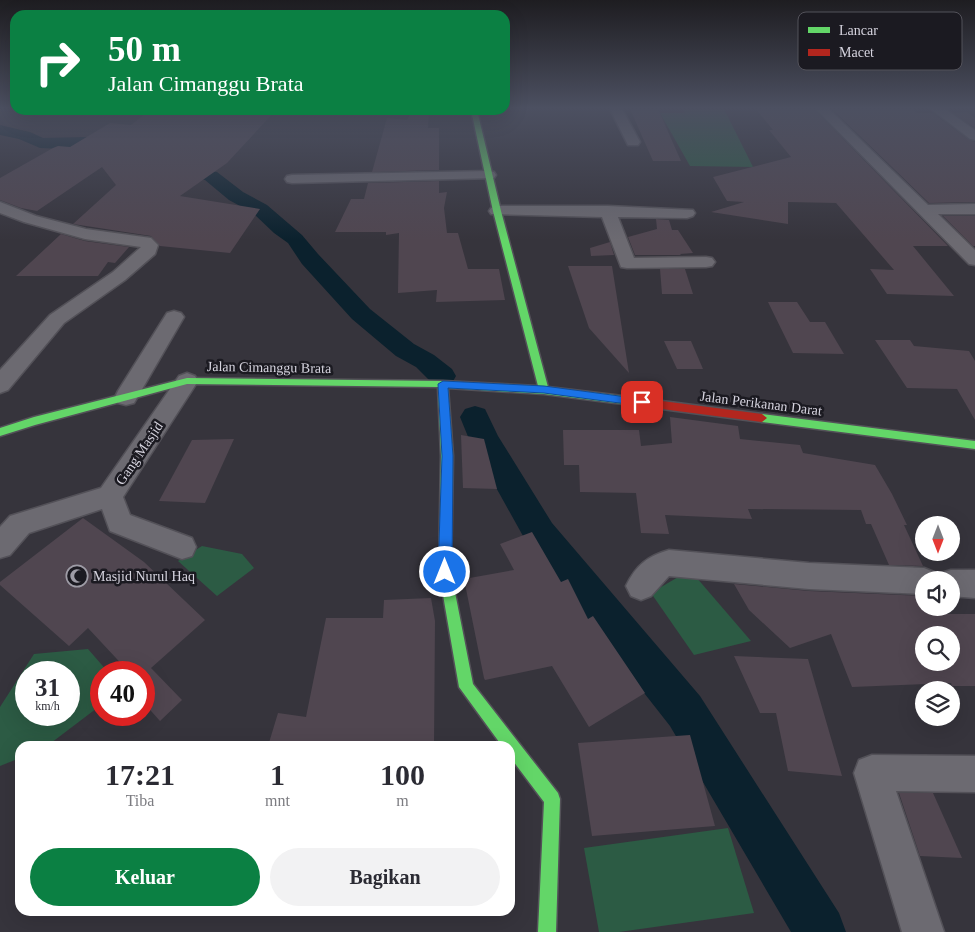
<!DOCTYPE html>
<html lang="id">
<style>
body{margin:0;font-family:"Times New Roman",serif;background:#f2f2f3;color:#2b2b33;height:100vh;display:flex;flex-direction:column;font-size:19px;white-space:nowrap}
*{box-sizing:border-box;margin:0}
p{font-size:16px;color:#7c7c81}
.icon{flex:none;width:28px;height:28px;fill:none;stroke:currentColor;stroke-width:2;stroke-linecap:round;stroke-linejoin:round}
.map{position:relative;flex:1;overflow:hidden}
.drawer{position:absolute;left:15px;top:741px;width:500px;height:175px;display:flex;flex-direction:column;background:#fff;border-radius:15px;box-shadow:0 5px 20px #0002}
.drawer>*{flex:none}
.hud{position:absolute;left:10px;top:10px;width:500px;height:105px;border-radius:15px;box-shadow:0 5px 20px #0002;background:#0b8043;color:#fff;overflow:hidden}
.needle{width:32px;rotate:180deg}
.tools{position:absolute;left:915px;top:516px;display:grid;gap:10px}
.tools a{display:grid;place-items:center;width:45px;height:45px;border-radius:50%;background:#fff;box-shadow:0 5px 20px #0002;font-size:25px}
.speed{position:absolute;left:15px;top:661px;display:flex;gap:10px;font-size:25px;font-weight:700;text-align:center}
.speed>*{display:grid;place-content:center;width:65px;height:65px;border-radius:50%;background:#fff;box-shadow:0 5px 20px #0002;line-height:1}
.speed small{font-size:12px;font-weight:400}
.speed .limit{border:8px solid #d22;background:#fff;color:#111}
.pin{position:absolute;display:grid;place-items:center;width:42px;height:42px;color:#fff;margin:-21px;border-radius:10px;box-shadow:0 2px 8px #0006}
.me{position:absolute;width:55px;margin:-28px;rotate:0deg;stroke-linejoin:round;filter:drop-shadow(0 0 4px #0008)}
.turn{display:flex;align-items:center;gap:18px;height:105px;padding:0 15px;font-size:22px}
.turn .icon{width:65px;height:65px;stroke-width:2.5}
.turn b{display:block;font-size:35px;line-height:42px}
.eta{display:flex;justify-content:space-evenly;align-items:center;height:85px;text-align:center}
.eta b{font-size:30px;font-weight:700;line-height:35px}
.button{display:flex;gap:10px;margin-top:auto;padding:10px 15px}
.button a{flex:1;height:58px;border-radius:30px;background:#0b8043;color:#fff;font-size:20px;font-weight:700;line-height:58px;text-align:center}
.button a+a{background:#f2f2f3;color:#2b2b33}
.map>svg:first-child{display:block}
.green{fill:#2c5b44;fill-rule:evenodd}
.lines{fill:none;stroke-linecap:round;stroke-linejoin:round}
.canal{fill:#0b212d;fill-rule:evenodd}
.building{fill:#504650;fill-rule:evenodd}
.street-casing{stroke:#535158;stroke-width:3}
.fast-casing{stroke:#535158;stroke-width:3}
.jam-casing{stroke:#535158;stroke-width:3}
.street{fill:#6c6a71;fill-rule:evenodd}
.fast{fill:#63d668;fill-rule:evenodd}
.jam{fill:#b3261e;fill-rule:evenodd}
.route{fill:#1a73e8;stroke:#114b97}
.labels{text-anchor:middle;stroke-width:5;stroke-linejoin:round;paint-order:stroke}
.street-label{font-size:14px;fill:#d6d4df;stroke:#1b1a21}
.poi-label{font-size:14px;fill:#d6d4df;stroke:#1b1a21;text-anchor:start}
.key{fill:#1b1a21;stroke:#53525a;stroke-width:1}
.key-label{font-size:14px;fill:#d6d4df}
</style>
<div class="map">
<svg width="975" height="932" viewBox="0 0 975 932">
<rect width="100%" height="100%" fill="#36343c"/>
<g class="green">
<polygon points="684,109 724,109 753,167 690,166 660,113 685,113"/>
<polygon points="202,546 242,554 254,568 217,596 178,561"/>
<polygon points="690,570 751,641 694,655 651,593"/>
<path d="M88,649L108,672H101V705L47,746H20V758L0,766V707L34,654ZM69,672V715H26V672Z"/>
<polygon points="728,828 754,913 619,932 599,932 584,848"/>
</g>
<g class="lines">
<g class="canal">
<polygon points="0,125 30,132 43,138 91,137 124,144 126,148 124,152 118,153 91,147 65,149 40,148 19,139 0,135"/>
<polygon points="171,157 208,166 211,171 217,172 243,192 267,205 302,235 318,254 370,309 414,344 434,355 452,369 456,376 452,383 442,385 432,383 416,367 396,356 352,319 302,264 288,243 274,233 253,213 229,200 205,180 197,178 194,173 165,166 162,162 165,158"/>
<polygon points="475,406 485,409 498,436 552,523 700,696 839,913 846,932 791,932 670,726 528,545 469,439 460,417 465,409"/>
</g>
</g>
<g class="building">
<polygon points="630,109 658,109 681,161 653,161"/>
<polygon points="756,109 814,109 948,246 913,246 954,296 887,294 870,269 894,270 836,203 788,202 788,224 711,212 744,202 727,201 713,177 791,157 769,130 773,130"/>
<polygon points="832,109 912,109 917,113 933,113 969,140 975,142 975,202 929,203"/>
<polygon points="150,110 276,110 227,163 180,196 260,209 230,253 160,246 151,236 73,224 116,185 102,167 37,211 21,208 0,200 0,178 53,148 58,146 70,147 110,123 131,125"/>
<polygon points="413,110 429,110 428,128 439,128 439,170 372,172 387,118 407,120"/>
<polygon points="967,112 975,118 975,128 953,113"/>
<polygon points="439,181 439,193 447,192 444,208 447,233 458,233 468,269 499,269 505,300 436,302 437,290 398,293 399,233 386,235 386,232 335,232 351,199 364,199 368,183"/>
<polygon points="943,216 975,216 975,246 973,246"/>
<polygon points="656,219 669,220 672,230 678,230 693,253 680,254 681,255 635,255 628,237 657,229"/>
<polygon points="61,234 85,241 129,247 115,263 108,262 98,276 16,276"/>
<polygon points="610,242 614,255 591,256 590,248"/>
<polygon points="568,266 612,266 629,373 589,328"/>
<polygon points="660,269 685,269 693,294 662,294"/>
<polygon points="768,302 797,302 810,322 825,322 844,354 793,353"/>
<polygon points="875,340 910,340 914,346 969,351 975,361 975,420 957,389 907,388"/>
<polygon points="664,341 691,341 703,369 677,369"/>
<polygon points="670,417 738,426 740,439 800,445 803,453 875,465 892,494 907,525 904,525 923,566 889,565 871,524 866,524 861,510 748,509 752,519 665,515 669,534 641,533 636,493 580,492 579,465 564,465 563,430 639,430 641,446 672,443"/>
<polygon points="461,435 484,439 497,489 463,488"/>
<polygon points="234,439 205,503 159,501 192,440"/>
<polygon points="83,518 144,562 205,620 151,668 182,700 160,721 144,703 144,672 129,672 88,628 69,646 0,585 0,582"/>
<polygon points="532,532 561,582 568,579 588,619 593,616 645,693 589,727 552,666 485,680 484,678 464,579 514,570 500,544"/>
<path d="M734,584L809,591L924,596V608H943L947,614H975V686H952L951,683L852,687L831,634L790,648L749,610ZM924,635H951V662H924Z"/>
<polygon points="431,598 435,621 434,746 268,746 278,713 306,717 326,618 383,618 384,600"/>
<polygon points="734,656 808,659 842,776 788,771 776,713 760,713"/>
<polygon points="690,735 715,826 592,836 578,743"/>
<polygon points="899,793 933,793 962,858 920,856"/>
</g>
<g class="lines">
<g class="street-casing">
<g id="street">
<polygon points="610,109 622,109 640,142 638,145 628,145"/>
<polygon points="816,109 829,109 928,205 975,204 975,214 938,214 975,250 975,265 969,264"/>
<polygon points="931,109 945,109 975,130 975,140 970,139"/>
<polygon points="489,171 494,172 496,175 494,178 292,183 287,182 285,179 287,176 292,175"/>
<polygon points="0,202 36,216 86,229 151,238 158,245 155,254 125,280 64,323 8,390 0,393 0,370 50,315 113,272 141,247 85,239 24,222 0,213"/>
<polygon points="497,206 608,206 693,210 695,213 693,216 687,218 618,217 634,258 706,257 712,258 715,262 712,266 706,267 627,268 621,267 602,217 491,214 489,211 491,208"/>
<polygon points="174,311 181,313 184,317 134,403 126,405 118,403 115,397 118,391 167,313"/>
<polygon points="187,373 195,376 198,381 123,497 130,515 192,538 196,547 192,556 182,559 110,531 102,509 29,533 10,555 0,558 0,527 10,516 101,488 179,376"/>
<path d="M669,550L809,563L924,568L934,572L938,580L941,573L951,570H975V598L951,596V580H924V594L809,589L669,576L651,596L641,600L631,596L626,586C636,565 648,556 669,550Z"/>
<polygon points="872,755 975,756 975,792 896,791 944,932 902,932 854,773 859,760"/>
</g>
</g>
<g class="fast-casing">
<g id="fast">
<polygon points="471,110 477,110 501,211 548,387 631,397 636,401 631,405 544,394 448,388 453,456 451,572 473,684 558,793 560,799 556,932 538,932 544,802 510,757 510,746 502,746 459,687 439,572 441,456 438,387 187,384 35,425 0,436 0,428 34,417 187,378 443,381 538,386 493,211"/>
<polygon points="762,414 975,441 975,449 762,422 757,418"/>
</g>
</g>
<g class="jam-casing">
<polygon id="jam" points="631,397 762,414 767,418 762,422 631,405 626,401"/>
</g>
<use href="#street" class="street"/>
<use href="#fast" class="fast"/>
<use href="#jam" class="jam"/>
</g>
<linearGradient id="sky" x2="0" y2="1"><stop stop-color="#1e1d21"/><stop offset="0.45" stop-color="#4c5061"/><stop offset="1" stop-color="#4c5061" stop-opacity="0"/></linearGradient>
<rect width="975" height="240" fill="url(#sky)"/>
<polygon class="route" points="443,381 544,386 642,399 647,402 642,406 544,393 448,388 453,456 452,572 450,576 445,578 440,576 438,572 442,456 438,384"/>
<defs>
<g id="mosque-ring" transform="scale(1.125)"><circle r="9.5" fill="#1b1a21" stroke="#9e9ca6" stroke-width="1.5"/><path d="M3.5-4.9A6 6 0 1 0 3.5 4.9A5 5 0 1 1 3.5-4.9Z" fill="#9e9ca6"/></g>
</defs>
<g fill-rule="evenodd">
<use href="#mosque-ring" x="77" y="576"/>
</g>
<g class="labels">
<g class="street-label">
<text transform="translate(269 367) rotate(1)" y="5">Jalan Cimanggu Brata</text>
<text transform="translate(761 403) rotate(7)" y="5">Jalan Perikanan Darat</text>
<text transform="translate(139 453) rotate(-56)" y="5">Gang Masjid</text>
</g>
<g class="poi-label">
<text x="93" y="581">Masjid Nurul Haq</text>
</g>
</g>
<rect x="798" y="12" width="164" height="58" rx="8" class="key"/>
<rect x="808" y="27" width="22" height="6" fill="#63d668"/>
<rect x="808" y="49" width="22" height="7" fill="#b3261e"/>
<g class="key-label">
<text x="839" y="35">Lancar</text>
<text x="839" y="57">Macet</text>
</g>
</svg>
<div class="tools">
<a><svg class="needle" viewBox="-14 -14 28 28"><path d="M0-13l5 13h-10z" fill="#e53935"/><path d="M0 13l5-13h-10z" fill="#7c7c81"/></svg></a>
<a><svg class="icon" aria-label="sound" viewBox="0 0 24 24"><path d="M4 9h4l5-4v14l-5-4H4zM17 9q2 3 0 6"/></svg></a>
<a><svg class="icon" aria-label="search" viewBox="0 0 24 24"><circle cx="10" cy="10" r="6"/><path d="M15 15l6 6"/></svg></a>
<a><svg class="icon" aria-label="layers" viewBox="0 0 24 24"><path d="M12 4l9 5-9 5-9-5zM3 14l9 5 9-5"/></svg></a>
</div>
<div class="speed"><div>31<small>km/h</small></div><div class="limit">40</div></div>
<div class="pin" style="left:642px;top:402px;background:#d93025"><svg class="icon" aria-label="arrive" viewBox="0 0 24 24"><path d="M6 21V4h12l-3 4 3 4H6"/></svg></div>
<svg class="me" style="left:445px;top:572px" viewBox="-20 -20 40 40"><circle r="17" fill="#1a73e8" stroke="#fff" stroke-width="3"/><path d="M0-11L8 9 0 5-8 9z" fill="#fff"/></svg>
<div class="hud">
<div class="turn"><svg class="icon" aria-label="right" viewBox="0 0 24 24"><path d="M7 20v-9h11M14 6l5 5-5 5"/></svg><div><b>50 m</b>Jalan Cimanggu Brata</div></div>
</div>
<section class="drawer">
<div class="eta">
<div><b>17:21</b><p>Tiba</p></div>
<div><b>1</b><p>mnt</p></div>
<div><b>100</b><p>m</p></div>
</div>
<div class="button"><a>Keluar</a><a>Bagikan</a></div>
</section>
</div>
